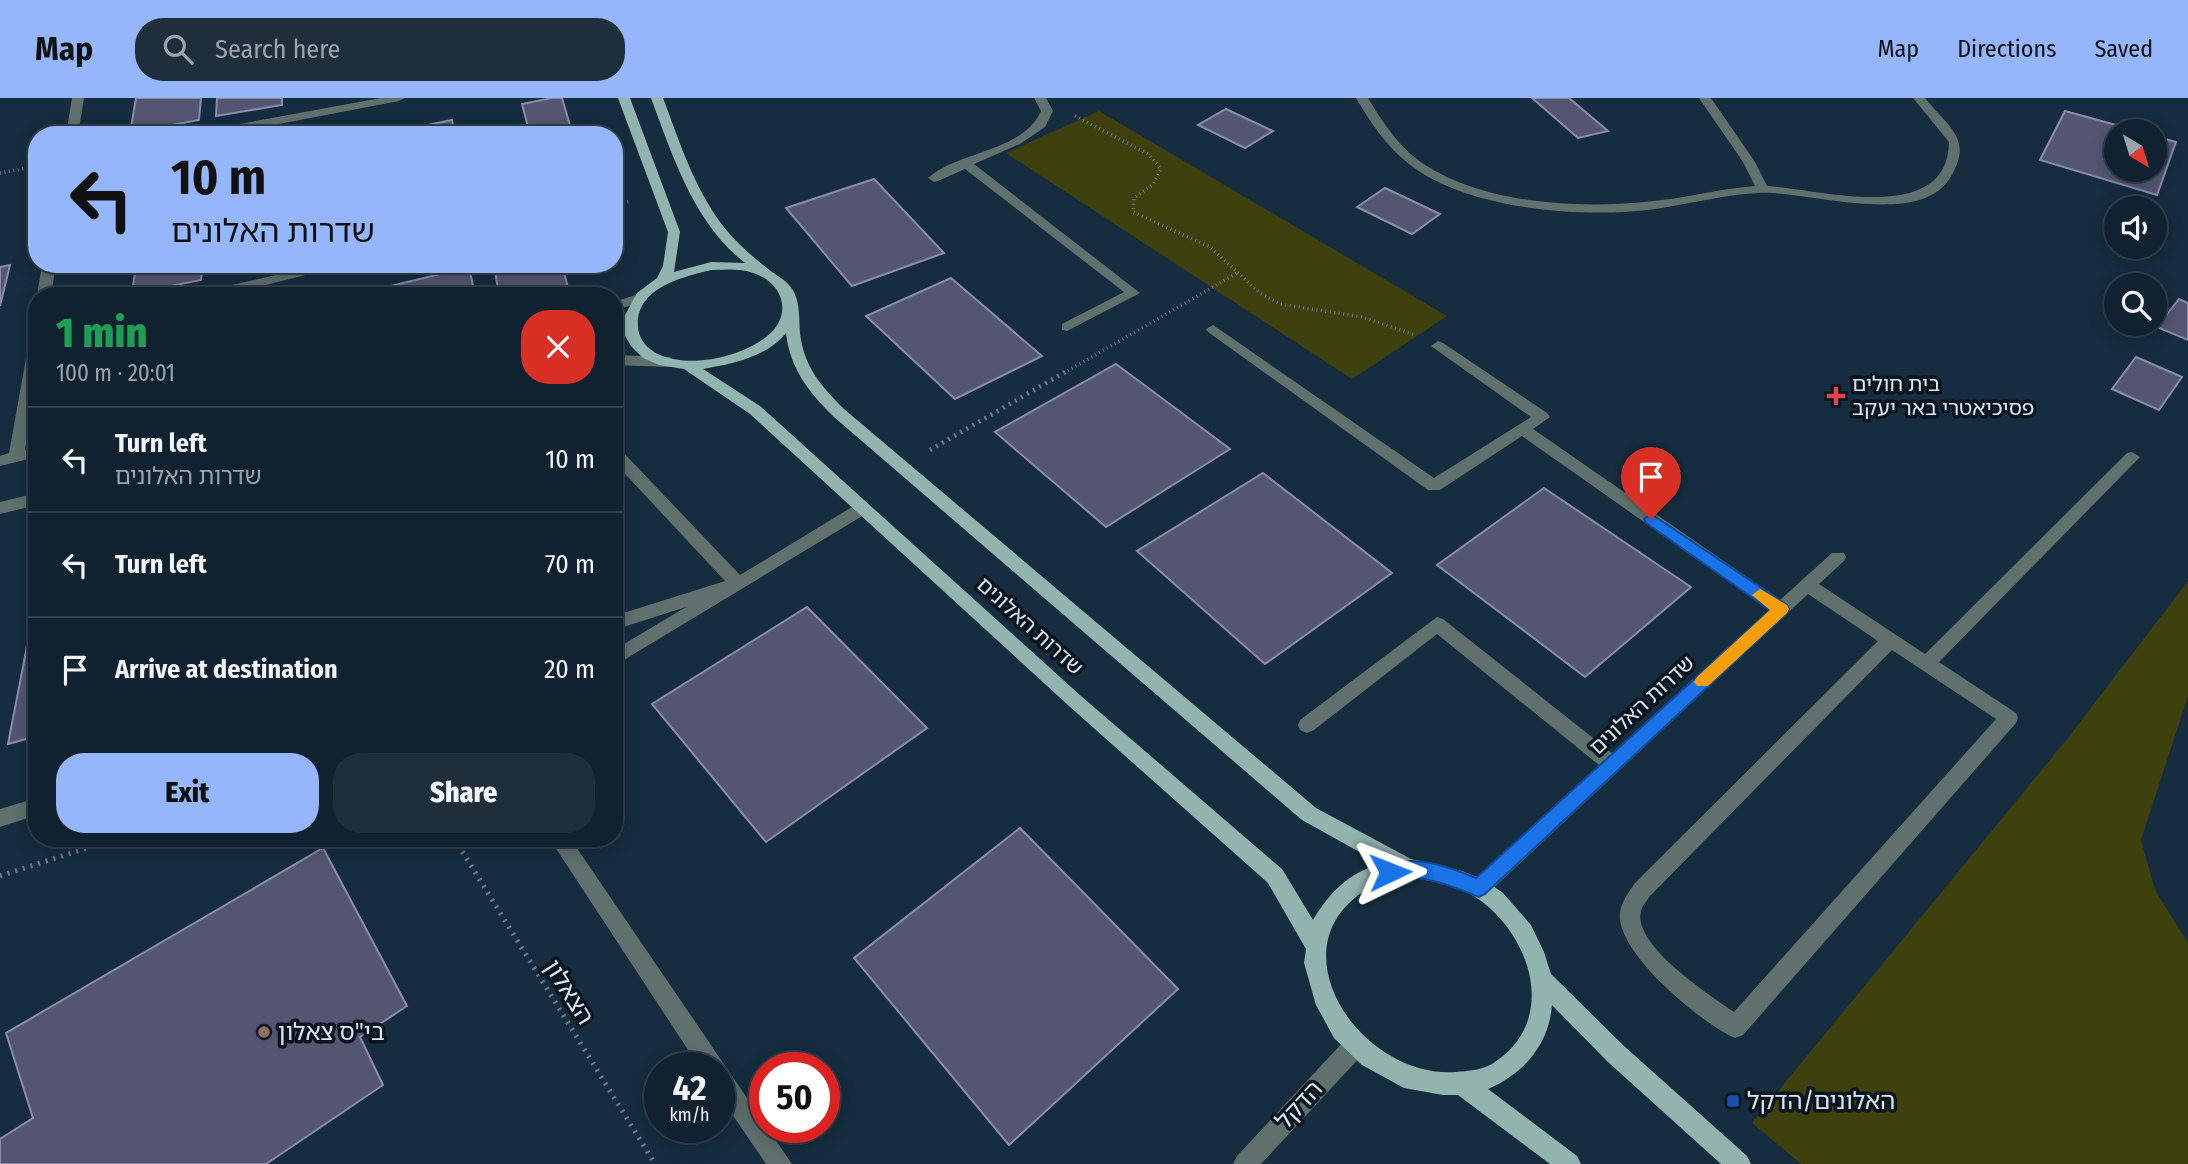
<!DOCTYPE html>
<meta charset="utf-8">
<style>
body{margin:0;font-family:"Fira Sans Condensed","Noto Sans Hebrew",sans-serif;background:#1e2f3b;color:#f1f3f6;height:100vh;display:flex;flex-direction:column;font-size:26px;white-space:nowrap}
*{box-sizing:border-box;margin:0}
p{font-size:23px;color:#9ca4aa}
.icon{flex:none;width:38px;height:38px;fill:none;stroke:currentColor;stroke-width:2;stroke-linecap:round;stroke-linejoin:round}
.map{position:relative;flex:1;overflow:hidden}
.panel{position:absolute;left:28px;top:189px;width:595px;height:560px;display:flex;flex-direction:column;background:#10222f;border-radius:28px;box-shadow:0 4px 18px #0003,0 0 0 2px #303f4b}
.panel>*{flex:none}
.banner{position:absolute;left:28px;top:28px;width:595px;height:147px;border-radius:28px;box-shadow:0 4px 18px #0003,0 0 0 2px #303f4b;background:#95b6fd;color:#111;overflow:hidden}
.needle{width:46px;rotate:142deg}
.tools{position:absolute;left:2104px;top:21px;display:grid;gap:14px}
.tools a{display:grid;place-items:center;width:63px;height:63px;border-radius:50%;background:#10222f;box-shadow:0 4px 18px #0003,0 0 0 2px #303f4b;font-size:35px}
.speed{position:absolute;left:644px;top:954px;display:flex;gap:14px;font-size:35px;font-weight:700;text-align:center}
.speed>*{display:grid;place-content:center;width:91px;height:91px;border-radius:50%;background:#10222f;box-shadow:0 4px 18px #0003,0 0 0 2px #303f4b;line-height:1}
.speed small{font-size:18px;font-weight:400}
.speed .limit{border:10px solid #d22;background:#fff;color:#111}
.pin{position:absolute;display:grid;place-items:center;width:60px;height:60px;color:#fff;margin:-72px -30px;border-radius:50% 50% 50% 0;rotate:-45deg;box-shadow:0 0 7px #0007}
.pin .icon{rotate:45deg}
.me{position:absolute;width:77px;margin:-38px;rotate:88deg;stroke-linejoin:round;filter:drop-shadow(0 0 5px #0008)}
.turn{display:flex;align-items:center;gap:24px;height:147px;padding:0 28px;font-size:32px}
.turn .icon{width:91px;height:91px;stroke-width:2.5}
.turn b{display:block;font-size:49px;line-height:60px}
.round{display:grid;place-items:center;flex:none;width:74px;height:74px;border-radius:28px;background:#1e2f3b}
.headline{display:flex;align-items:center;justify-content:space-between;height:119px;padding:0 28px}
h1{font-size:42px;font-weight:800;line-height:52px;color:#1e9e55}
.cta{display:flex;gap:14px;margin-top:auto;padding:14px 28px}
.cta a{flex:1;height:80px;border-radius:28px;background:#95b6fd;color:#111;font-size:28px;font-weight:800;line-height:80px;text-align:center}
.cta a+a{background:#1e2f3b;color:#f1f3f6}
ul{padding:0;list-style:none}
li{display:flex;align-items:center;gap:21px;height:105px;padding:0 28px;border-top:2px solid #303f4b}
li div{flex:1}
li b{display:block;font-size:26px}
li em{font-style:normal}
header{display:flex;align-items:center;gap:42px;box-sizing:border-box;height:98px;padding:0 35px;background:#95b6fd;color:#111}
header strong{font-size:33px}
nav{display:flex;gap:38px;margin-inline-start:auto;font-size:24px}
.search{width:490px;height:63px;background:#1e2f3b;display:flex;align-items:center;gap:18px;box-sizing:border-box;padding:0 24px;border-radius:28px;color:#9ca4aa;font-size:26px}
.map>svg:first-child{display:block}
.green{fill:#3e410e}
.building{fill:#545671;stroke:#8a8caa;stroke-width:2}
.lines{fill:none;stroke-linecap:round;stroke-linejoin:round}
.path-far2{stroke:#687c8b;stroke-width:3.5;stroke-dasharray:1 3.5;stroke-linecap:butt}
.path-far1{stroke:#687c8b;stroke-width:4.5;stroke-dasharray:2 5;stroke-linecap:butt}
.path{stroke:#687c8b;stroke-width:5;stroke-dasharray:2 6;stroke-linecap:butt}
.minor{fill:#5f706d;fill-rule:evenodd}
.major{fill:#92b4ae;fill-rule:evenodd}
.route{fill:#1a73e8;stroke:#114b97;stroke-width:2}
.slow{fill:#f59e0b}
.health-dot{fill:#e0444e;stroke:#0a151d;stroke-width:2.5}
.education-dot{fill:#8d6e63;stroke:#0a151d;stroke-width:2.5}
.transit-dot{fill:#1a4fb4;stroke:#0a151d;stroke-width:2.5}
.labels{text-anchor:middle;stroke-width:7;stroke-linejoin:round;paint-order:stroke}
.poi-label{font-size:21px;fill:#dae8f4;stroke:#0a151d;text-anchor:start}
.street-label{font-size:21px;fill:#dae8f4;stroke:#0a151d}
.near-street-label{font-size:24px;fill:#dae8f4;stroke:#0a151d}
.near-poi-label{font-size:24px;fill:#dae8f4;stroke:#0a151d;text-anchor:start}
</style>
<header>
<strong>Map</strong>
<div class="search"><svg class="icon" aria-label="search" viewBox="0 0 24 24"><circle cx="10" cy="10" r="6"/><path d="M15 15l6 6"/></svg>Search here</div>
<nav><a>Map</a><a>Directions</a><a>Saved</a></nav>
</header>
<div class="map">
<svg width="2188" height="1066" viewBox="0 0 2188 1066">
<rect width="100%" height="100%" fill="#152d3f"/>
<g class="green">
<polygon points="1099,13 1447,218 1352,281 1006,55"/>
<polygon points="2188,483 2188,598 2141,742 2155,792 2188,845 2188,1066 1801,1066 1752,1025 2068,640"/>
</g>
<g class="building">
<polygon points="136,0 201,0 199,22 130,35"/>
<polygon points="217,0 282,0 282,7 216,18"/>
<polygon points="552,0 562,0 572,34 530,37 522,6"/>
<polygon points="1532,0 1569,0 1608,33 1578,40"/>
<polygon points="1226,11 1273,33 1245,50 1198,27"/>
<polygon points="2065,13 2138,33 2116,33 2116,72 2154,72 2154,38 2176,44 2157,97 2040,62"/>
<polygon points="452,22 455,37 413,37 412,30"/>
<polygon points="384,28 386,37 339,37"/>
<polygon points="874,81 944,155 852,188 786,110"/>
<polygon points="1385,90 1440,116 1412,136 1357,109"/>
<polygon points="136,166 203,166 201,182 132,196"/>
<polygon points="494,166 562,166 570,198 499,198"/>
<polygon points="10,167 0,208 0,169"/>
<polygon points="469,169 475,198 367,198 366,194"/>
<polygon points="951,180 1042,258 955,301 866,218"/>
<polygon points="2179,201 2188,205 2188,242 2157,229"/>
<polygon points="2136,259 2182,279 2159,312 2112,291"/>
<polygon points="1116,266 1230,351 1106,429 995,334"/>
<polygon points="1263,375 1392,475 1265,566 1137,453"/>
<polygon points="1544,390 1691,489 1585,579 1437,467"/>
<polygon points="37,496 37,638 8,646"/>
<polygon points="807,509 927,630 766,744 652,606"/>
<polygon points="1020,730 1178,891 1009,1047 854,860"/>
<polygon points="323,750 407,908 360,939 383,987 266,1066 0,1066 0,1041 33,1020 6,935"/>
</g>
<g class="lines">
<g class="path-far2">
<polyline points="1075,18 1148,56 1161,71 1153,86 1134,100 1133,114 1210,149 1260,195 1280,206 1362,219 1415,237"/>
<polyline points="0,75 37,68"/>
<polyline points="614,107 631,103"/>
<polyline points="1064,275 1239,174"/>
</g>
<polyline class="path-far1" points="930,352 1067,273"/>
<g class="path">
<polyline points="454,740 655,1066"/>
<polyline points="0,778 118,740"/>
</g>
<g class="minor">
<polygon points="72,0 84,0 78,37 66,37"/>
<polygon points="381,0 405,0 399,3 221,37 195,37 201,33"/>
<path d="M1034,0H1046L1053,13L1045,29L1020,46L974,66L1140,195L1067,233L1062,232V226L1124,194L965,71L938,83L934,84L928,80C958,53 1023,54 1041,13Z"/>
<path d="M1356,0H1368C1381,22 1397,46 1418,62C1477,105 1574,111 1644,104C1682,101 1718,91 1755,88L1743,64L1699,0H1711L1755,64L1767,88C1819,91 1948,129 1949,44L1913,0H1925C1949,30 1974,41 1950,80C1919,131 1806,92 1758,95C1721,97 1685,107 1648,112C1578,120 1466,111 1409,66C1387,49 1370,24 1356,0Z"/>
<polygon points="42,166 56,166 51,198 37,198"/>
<polygon points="324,166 349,166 222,198 195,198 202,194"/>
<polygon points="642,195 647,196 647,202 614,213 614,204"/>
<path d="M1213,227L1434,380L1531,319L1431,248L1438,243L1443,245L1547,315L1550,319L1533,331L1780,502L1832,455H1844L1846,459L1844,463L1819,486L1925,556L2127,355L2132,354L2140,359L1939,564L2016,615L2018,620L2016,625L1743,937L1735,940C1702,926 1615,854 1620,815C1621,804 1629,794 1635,785L1878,543L1808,496L1486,797L1479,799L1472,797L1469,790L1472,783L1599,667L1437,536L1314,632L1307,635L1300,632L1298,627L1300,622L1437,519L1443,521L1612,655L1769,512L1522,338L1440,392H1428L1208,234L1206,231ZM1892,552L1996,621L1734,914C1710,897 1632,847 1641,813C1642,808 1647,803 1649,799Z"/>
<polygon points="37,234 37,282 25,352 37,349 37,359 0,368 0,358 9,355 30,238"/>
<polygon points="614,257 670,259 677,264 670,269 614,267"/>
<polygon points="614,349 619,350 740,477 857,406 869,406 871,410 869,414 614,568 614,552 686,509 614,532 614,518 725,483 614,364"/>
<polygon points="37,395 37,407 0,416 0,404"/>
<polygon points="37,700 37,717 0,729 0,711"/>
<polygon points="549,740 570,740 792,1066 766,1066 719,997 719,970 700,970"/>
<polygon points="1354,938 1362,941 1365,949 1362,957 1261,1066 1233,1066 1237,1058 1346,941"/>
</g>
<path class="major" d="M618,0H630L680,134L674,174L711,164L745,165C694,125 673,59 651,0H663C680,45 696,96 728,134C739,147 753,159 767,170C776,178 787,181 794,194C800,206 799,221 800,235C804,269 821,288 844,311L1316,710L1411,761L1462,773L1486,783L1503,795L1531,827L1544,854L1551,876L1624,948L1747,1058L1751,1066H1721L1608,964L1552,907C1549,947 1523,976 1488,991L1577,1058L1581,1066H1550L1458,997H1443L1404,990L1362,967L1334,940L1316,907L1304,865L1306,851L1268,785L1069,608L750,316L684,271L659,267L643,260L631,248L624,236V219L637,195L657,180L663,168L668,134ZM711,172C725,172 740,170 753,175C785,185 793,219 766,239C739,260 685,272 654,254C645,248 638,239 638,228C636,190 682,179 711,172ZM786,235C790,271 809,294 834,319L1302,722L1381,766C1348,775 1330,794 1313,822L1282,771L1081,598L760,308L703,271C732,266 767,259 786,235ZM1408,779C1429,783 1451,785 1469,795C1530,830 1562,923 1492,966C1481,972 1468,973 1456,974C1357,981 1266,840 1377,786C1386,781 1398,781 1408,779Z"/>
</g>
<path class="route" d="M1651,416L1787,507L1789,511L1787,515L1485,796L1479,799C1456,790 1437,782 1412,779C1402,778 1394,783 1384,780L1381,774L1384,768C1415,756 1447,768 1476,780L1770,512L1646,425L1644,421Z"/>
<polygon class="slow" points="1760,491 1787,507 1789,511 1787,515 1708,588 1697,588 1694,584 1697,579 1770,512 1752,497"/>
<path class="health-dot" d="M1832.5 287.5h7v7h7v7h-7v7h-7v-7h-7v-7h7z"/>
<circle class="education-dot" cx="264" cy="934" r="7"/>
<rect class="transit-dot" x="1726" y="996" width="14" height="14" rx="3.5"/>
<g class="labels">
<g class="poi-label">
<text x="1852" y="293">בית חולים<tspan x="1852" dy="24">פסיכיאטרי באר יעקב</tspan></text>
</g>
<g class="street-label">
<text transform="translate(1030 528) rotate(42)" y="7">שדרות האלונים</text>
<text transform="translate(1642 607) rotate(-43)" y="7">שדרות האלונים</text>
</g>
<g class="near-street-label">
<text transform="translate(569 894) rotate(58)" y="8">הצאלון</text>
<text transform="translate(1299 1007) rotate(-47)" y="8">הדקל</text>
</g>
<g class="near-poi-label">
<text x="278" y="942">בי"ס צאלון</text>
<text x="1747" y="1011">האלונים/הדקל</text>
</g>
</g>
</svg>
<div class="tools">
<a><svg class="needle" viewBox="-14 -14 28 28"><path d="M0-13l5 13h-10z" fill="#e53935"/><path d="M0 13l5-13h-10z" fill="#9ca4aa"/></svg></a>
<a><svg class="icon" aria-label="sound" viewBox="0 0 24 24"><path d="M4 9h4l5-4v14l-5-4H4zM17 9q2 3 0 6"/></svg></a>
<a><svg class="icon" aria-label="search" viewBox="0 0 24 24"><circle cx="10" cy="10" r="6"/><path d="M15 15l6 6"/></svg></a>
</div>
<div class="speed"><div>42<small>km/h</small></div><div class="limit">50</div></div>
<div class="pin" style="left:1651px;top:421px;background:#d93025"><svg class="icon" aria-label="arrive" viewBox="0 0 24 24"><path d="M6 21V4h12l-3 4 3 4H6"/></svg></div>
<svg class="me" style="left:1390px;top:774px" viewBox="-20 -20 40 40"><path d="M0-17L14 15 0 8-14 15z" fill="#1a73e8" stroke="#fff" stroke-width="4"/></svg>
<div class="banner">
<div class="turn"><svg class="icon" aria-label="left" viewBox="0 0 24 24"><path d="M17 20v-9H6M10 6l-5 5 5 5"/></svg><div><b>10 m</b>שדרות האלונים</div></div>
</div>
<section class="panel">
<div class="headline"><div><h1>1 min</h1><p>100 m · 20:01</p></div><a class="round" style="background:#d93025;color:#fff"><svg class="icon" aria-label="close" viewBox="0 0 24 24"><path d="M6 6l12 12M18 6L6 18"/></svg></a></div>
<ul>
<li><svg class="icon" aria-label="left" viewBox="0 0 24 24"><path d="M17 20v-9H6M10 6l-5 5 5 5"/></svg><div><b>Turn left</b><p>שדרות האלונים</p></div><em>10 m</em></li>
<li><svg class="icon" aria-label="left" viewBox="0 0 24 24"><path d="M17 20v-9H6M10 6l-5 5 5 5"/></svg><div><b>Turn left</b></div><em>70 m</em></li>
<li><svg class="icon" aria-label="arrive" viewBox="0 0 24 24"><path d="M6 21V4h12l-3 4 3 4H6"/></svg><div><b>Arrive at destination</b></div><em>20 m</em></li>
</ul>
<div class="cta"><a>Exit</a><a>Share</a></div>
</section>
</div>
